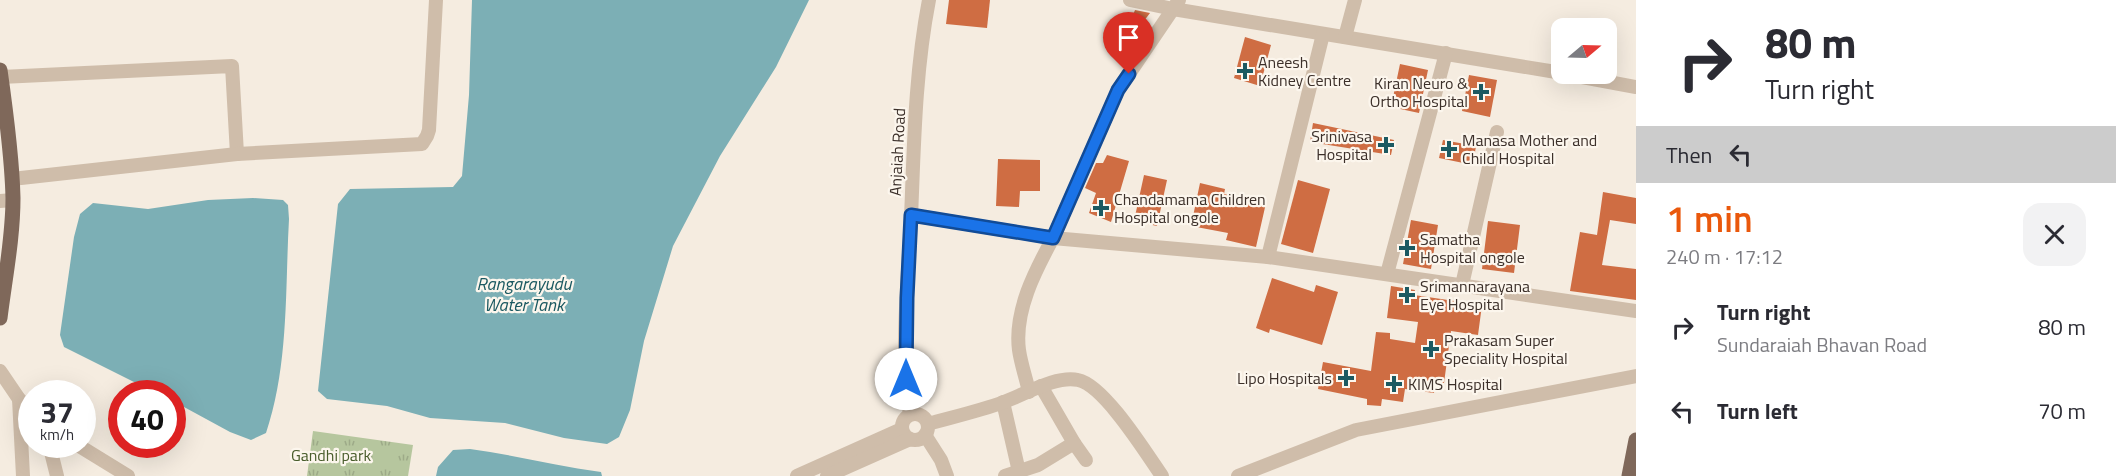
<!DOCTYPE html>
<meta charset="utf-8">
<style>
body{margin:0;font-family:"Titillium Web",sans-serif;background:#f2f2f3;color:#2b2b33;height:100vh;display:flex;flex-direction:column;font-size:22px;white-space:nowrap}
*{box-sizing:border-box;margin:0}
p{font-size:20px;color:#7c7c81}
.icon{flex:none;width:33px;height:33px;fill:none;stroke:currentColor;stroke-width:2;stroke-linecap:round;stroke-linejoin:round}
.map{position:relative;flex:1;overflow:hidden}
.drawer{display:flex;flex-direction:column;background:#fff;width:480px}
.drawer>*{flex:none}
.hud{background:#fff;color:#2b2b33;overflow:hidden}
.needle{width:39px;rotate:71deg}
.controls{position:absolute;left:1551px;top:18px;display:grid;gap:12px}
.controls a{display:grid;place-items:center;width:66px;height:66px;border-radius:12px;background:#fff;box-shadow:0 6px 24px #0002;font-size:30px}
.speed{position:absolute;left:18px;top:380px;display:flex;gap:12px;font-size:30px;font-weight:700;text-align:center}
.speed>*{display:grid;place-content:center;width:78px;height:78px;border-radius:50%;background:#fff;box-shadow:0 6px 24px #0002;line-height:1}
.speed small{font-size:15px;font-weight:400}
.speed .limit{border:9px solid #d22;background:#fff;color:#111}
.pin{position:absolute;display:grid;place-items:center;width:51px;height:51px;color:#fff;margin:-62px -26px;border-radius:50% 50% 50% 0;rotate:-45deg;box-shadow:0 0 6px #0007}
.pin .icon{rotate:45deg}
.me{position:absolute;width:66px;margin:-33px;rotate:0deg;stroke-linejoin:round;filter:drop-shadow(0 0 4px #0008)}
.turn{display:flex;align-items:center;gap:21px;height:126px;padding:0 30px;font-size:27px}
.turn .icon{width:78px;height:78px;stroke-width:2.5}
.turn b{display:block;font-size:42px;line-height:51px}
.then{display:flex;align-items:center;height:57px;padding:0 30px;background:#0003;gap:12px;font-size:22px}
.round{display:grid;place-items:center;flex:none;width:63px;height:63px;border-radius:18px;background:#f2f2f3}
.summary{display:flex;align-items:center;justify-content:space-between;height:102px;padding:0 30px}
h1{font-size:36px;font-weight:600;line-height:45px;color:#ea580c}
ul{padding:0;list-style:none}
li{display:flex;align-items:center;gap:18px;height:84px;padding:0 30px}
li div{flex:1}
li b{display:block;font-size:22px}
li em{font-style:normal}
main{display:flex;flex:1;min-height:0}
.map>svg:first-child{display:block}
.grass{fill:url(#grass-tufts)}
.water{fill:#7cafb5}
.building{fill:#cf6d43}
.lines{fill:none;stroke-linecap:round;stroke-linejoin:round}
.minor{stroke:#cfbdaa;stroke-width:14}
.major{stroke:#7f685a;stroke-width:15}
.route-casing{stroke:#114b97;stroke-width:15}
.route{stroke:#1a73e8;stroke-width:10}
.poi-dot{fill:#1b5961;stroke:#fcf6ed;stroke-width:2}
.labels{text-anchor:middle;stroke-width:4.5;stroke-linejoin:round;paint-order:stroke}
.poi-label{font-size:16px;fill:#3c302a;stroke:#fcf6ed;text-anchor:start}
.street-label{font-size:16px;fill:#3c302a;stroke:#fcf6ed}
.park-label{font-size:16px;fill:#485c2b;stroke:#fcf6ed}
.water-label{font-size:18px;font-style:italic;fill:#1b5961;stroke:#fcf6ed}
</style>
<main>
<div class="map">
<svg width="1636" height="476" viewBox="0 0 1636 476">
<defs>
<pattern id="grass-tufts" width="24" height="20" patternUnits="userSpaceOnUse" patternTransform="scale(1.5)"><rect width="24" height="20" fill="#b6c69e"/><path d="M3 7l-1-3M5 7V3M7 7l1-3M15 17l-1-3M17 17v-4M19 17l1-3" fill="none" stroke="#9daa88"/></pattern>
</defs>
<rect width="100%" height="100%" fill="#f5ece0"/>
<polygon class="grass" points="313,431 413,445 408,476 307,476"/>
<g class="water">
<polygon points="472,0 809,0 776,67 720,156 673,246 644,341 630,410 619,437 607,444 564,438 505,423 430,418 387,406 327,399 318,391 338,204 350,189 453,187 462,176 469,95"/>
<path d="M253,198L283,200L288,205L289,219C285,290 289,365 266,433L251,440L230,432L173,401L172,393H156L64,347L60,335L74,237L80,214L93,203L148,209L208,200Z"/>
<path d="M470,449C514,455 557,466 601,472L602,476H436L438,467L453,450Z"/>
</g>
<g class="building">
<polygon points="949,0 990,0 987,28 946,24"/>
<polygon points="1135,10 1150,13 1122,50 1119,48"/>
<polygon points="1245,37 1271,45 1260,86 1234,78"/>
<polygon points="1400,64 1428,70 1419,113 1391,107"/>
<polygon points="1469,75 1497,80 1490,117 1462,111"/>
<polygon points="1313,123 1394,140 1391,155 1310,142"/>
<polygon points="1443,140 1476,146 1473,165 1439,158"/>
<polygon points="1107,155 1129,161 1111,222 1089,213 1096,193 1085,188 1096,163 1103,163"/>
<polygon points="998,159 1040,160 1040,191 1020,191 1019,207 996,206"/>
<polygon points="1144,175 1167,180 1157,226 1134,221"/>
<polygon points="1298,180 1330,189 1313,253 1281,244"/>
<polygon points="1200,183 1225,189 1224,194 1266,203 1256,247 1226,240 1228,233 1191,226"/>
<polygon points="1603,192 1636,198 1636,224 1610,220 1602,265 1636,269 1636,300 1570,291 1580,232 1597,235"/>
<polygon points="1411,220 1438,225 1431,269 1403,264"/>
<polygon points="1488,221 1520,225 1514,273 1482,269"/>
<polygon points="1272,278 1314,292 1316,285 1338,292 1322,345 1270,329 1269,333 1256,328"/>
<polygon points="1391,286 1415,290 1414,295 1482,305 1478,335 1451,331 1444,383 1435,382 1434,393 1405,389 1403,402 1382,399 1381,406 1367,405 1367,399 1318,389 1323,362 1371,371 1376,332 1390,333 1390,339 1415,343 1418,322 1387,318"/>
</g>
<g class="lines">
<g class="minor">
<polyline points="1130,0 1173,9 1562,73"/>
<polyline points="1345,37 1355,0"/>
<polyline points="1566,74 1636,87"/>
<polyline points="1,77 232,66 237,154"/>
<polyline points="12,179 237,154 422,144 427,136 429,130 436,0"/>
<polyline points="0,201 13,200"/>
<polyline points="911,215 1053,238 1118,90 1179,0"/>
<polyline points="1268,257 1323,34"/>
<polyline points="1387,274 1446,53"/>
<polyline points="1462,285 1497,132"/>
<polyline points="0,371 19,399 32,412"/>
<polyline points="1041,386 1074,443 1086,460"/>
<path d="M1029,392C1026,378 1021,364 1019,350C1014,311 1035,271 1053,238L1268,257L1636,311"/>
<polyline points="19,399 23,476"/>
<polyline points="1003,402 1020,476"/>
<circle cx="915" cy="427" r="13"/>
<path d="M910,414C900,350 908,283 911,218C914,145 915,72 929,0"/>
<path d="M928,424C953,417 979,411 1004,402C1024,395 1056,375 1078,380C1104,385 1146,453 1162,476"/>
<polyline points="925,435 941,460 947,476"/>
<polyline points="49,444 57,476"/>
<polyline points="76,444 128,476"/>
<polyline points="797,476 902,429"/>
<polyline points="827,476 910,439"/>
<polyline points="1005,476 1038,465 1074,443"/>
<polyline points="1238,476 1356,430 1636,376"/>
</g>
<g class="major">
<path d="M0,70C6,112 12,156 13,198C13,238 5,278 0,318"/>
<polyline points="1629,476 1636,440"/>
</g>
</g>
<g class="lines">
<g class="route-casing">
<polyline id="route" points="906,379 907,298 911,215 1053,238 1118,90 1129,74"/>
</g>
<use href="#route" class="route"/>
</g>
<g class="poi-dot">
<path d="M1242 62h6v6h6v6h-6v6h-6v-6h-6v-6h6z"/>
<path d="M1478 83h6v6h6v6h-6v6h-6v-6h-6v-6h6z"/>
<path d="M1383 136h6v6h6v6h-6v6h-6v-6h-6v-6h6z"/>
<path d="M1446 140h6v6h6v6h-6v6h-6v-6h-6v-6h6z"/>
<path d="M1098 199h6v6h6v6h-6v6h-6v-6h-6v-6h6z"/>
<path d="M1404 239h6v6h6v6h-6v6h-6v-6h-6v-6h6z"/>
<path d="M1404 286h6v6h6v6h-6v6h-6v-6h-6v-6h6z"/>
<path d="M1428 340h6v6h6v6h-6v6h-6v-6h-6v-6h6z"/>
<path d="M1343 369h6v6h6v6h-6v6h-6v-6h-6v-6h6z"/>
<path d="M1391 375h6v6h6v6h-6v6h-6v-6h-6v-6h6z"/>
</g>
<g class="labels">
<g class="poi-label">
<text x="1258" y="68">Aneesh<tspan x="1258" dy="18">Kidney Centre</tspan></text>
<text x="1468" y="89" text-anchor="end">Kiran Neuro &amp;<tspan x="1468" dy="18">Ortho Hospital</tspan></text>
<text x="1372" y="142" text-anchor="end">Srinivasa<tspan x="1372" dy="18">Hospital</tspan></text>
<text x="1462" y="146">Manasa Mother and<tspan x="1462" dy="18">Child Hospital</tspan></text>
<text x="1114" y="205">Chandamama Children<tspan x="1114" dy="18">Hospital ongole</tspan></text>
<text x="1420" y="245">Samatha<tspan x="1420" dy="18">Hospital ongole</tspan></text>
<text x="1420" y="292">Srimannarayana<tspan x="1420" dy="18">Eye Hospital</tspan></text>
<text x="1444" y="346">Prakasam Super<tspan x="1444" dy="18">Speciality Hospital</tspan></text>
<text x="1332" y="384" text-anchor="end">Lipo Hospitals</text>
<text x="1408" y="390">KIMS Hospital</text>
</g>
<g class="street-label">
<text transform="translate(897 152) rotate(-87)" y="6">Anjaiah Road</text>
</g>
<g class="park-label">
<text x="331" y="461">Gandhi park</text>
</g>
<g class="water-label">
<text x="524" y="290">Rangarayudu<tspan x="524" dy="21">Water Tank</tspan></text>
</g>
</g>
</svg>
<div class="controls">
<a><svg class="needle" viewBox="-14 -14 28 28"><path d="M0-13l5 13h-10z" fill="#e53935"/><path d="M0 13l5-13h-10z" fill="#7c7c81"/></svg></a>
</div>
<div class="speed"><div>37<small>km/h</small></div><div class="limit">40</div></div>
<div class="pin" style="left:1129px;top:74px;background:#d93025"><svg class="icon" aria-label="arrive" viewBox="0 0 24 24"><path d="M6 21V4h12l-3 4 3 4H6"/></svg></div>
<svg class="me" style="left:906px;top:379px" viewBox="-20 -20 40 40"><circle r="19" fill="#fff"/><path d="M0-13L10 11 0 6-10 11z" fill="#1a73e8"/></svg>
</div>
<section class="drawer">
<div class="hud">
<div class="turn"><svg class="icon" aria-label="right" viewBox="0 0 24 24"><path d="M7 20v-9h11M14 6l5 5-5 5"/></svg><div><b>80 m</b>Turn right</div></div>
<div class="then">Then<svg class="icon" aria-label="left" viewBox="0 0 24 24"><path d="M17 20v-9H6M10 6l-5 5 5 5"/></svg></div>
</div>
<div class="summary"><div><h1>1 min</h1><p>240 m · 17:12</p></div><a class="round"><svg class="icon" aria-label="close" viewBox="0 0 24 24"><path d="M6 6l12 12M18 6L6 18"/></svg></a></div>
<ul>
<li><svg class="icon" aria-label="right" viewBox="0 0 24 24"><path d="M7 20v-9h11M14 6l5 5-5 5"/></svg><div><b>Turn right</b><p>Sundaraiah Bhavan Road</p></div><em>80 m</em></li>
<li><svg class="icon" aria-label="left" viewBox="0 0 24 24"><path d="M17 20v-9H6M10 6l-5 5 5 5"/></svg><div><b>Turn left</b></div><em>70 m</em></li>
</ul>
</section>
</main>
